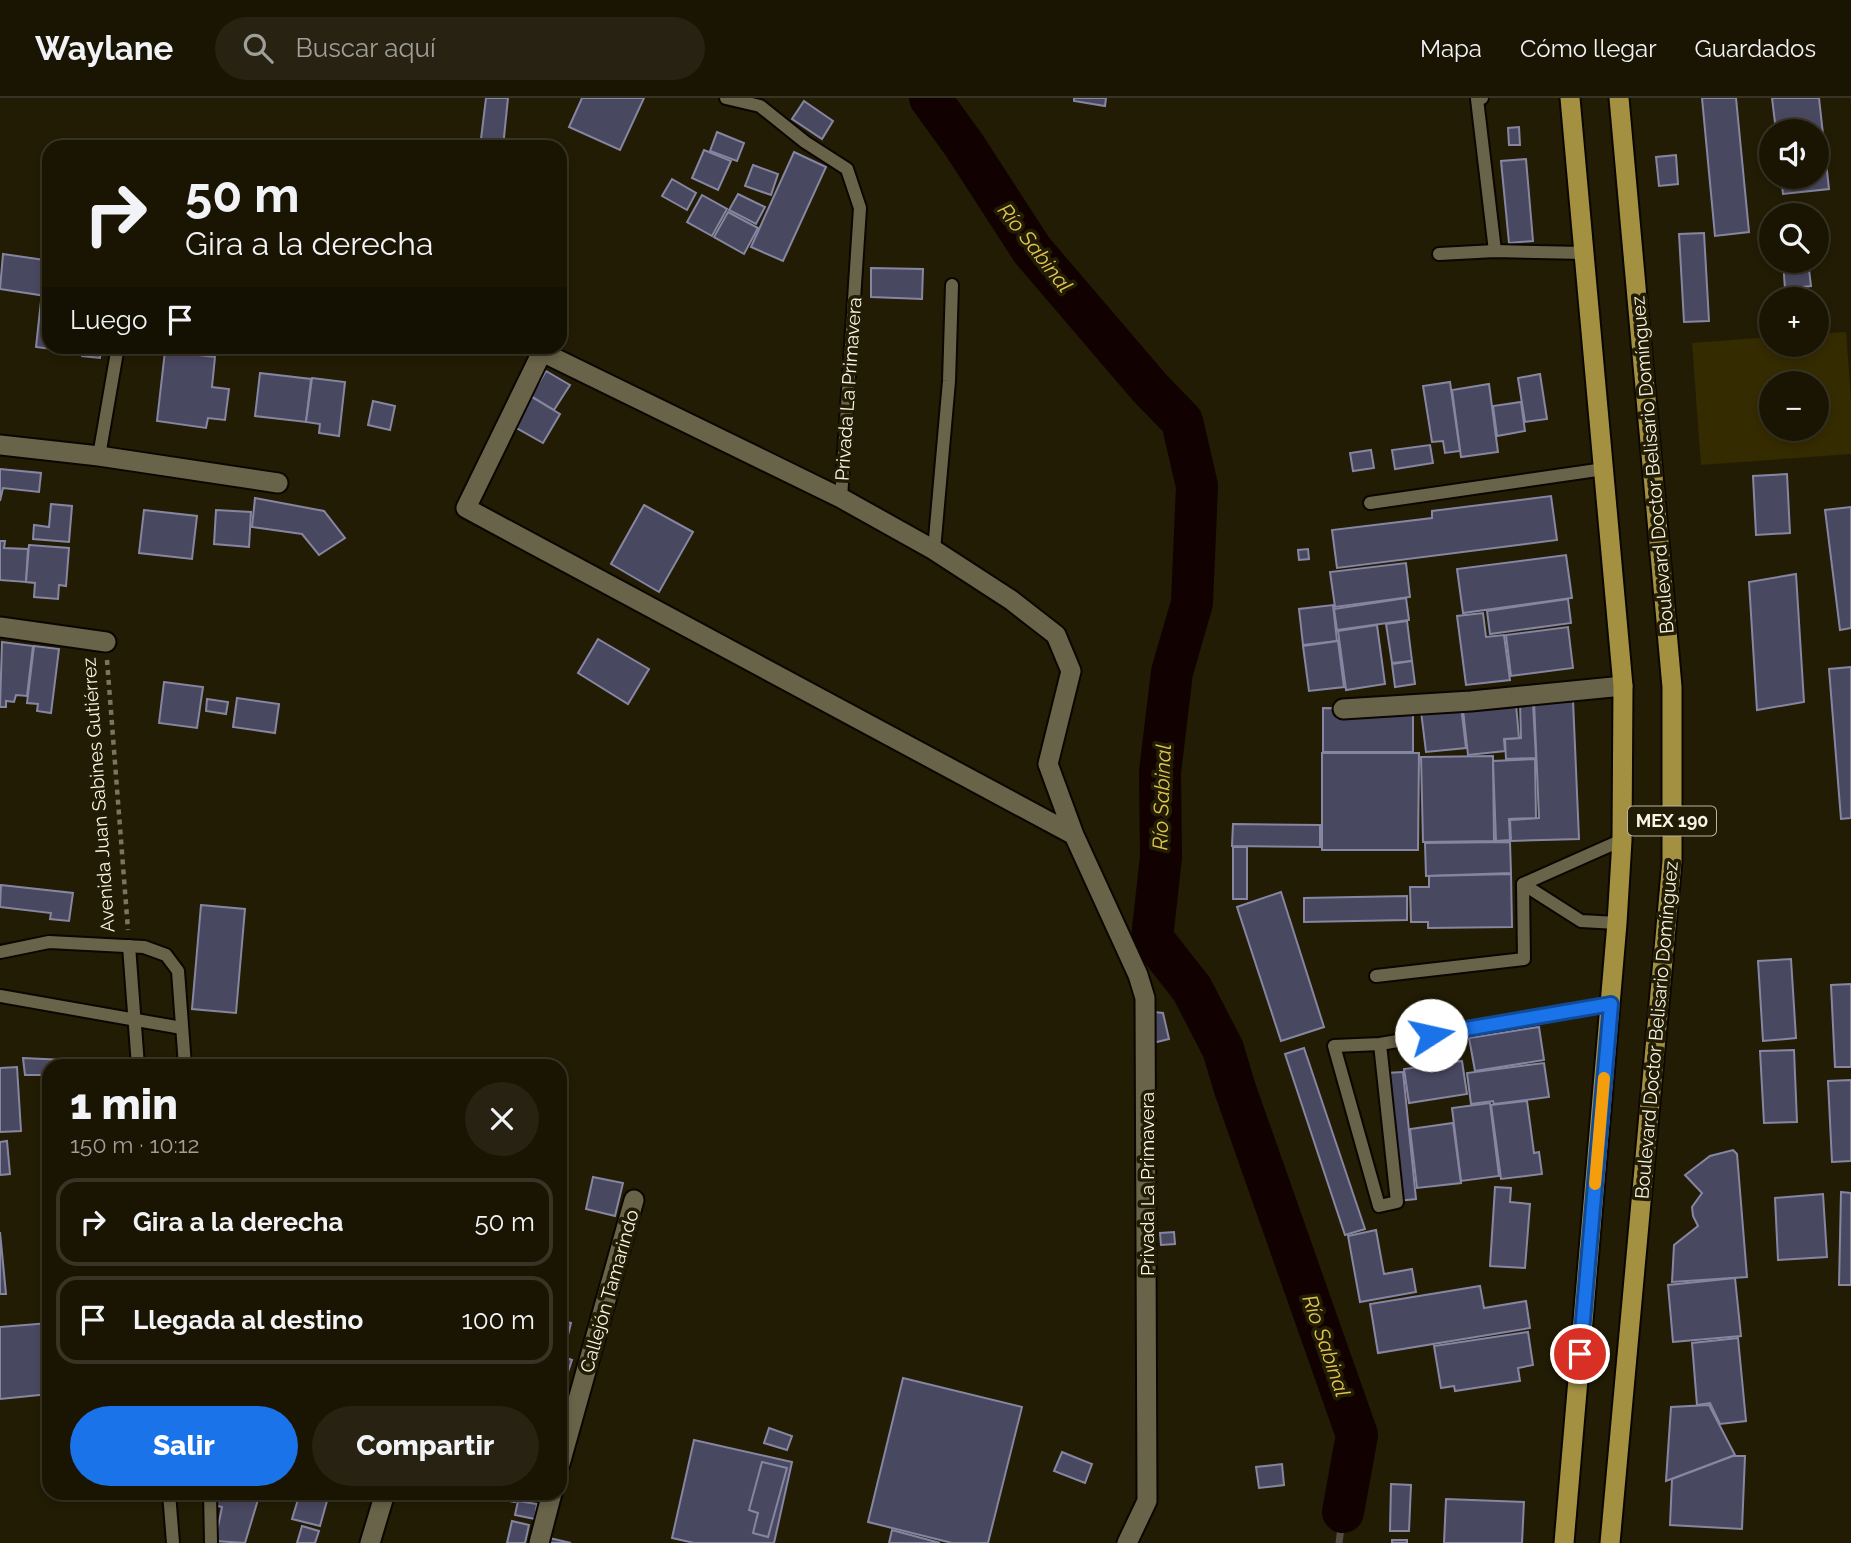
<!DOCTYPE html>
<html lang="es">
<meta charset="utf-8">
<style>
body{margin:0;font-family:Raleway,sans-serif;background:#272212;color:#f1f3f6;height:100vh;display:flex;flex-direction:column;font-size:26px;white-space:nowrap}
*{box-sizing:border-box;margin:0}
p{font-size:23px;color:#9f9f9a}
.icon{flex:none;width:38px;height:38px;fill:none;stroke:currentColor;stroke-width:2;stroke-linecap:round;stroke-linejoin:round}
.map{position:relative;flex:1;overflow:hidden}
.side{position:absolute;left:42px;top:961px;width:525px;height:441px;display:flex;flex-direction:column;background:#1a1503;border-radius:21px;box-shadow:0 4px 10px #0003,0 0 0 2px #383425}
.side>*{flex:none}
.hud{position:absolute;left:42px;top:42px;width:525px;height:214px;border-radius:21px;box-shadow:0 4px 10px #0003,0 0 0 2px #383425;background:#1a1503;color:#f1f3f6;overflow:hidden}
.fabs{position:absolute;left:1759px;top:21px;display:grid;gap:14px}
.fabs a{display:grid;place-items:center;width:70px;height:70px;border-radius:50%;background:#1a1503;box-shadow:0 4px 10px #0003,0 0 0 2px #383425;font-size:35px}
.pin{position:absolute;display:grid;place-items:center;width:60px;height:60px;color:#fff;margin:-30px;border:4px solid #fff;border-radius:50%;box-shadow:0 2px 7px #0007}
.me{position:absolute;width:77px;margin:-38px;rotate:80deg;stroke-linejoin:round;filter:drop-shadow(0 0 5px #0008)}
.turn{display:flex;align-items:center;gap:24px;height:147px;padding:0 28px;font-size:32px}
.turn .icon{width:91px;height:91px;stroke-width:2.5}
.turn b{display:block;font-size:49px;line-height:60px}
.then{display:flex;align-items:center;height:66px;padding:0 28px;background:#0003;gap:14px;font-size:26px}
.round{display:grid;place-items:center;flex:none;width:74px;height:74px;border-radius:37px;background:#272212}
.head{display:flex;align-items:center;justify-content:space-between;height:119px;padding:0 28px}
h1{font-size:42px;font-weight:800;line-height:52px}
.cta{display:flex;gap:14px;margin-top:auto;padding:14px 28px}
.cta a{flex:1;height:80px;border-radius:42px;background:#1a73e8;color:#fff;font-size:28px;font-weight:800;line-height:80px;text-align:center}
.cta a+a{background:#272212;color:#f1f3f6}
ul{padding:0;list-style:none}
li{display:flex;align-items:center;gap:21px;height:88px;margin:0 14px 10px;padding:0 14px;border:4px solid #383425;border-radius:21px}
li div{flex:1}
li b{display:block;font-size:26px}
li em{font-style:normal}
header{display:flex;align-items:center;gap:42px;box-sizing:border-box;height:98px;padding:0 35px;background:#1a1503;border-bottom:2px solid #383425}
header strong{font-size:33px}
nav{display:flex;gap:38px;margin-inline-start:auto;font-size:24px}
.search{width:490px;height:63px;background:#272212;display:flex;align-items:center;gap:18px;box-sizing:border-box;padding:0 24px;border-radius:38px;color:#9f9f9a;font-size:26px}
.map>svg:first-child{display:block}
.green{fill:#352b00;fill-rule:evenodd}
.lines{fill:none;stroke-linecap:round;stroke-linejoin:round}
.stream{stroke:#564a45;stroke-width:7}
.river{stroke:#110100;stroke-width:42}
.building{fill:#494861;stroke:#8786a2;stroke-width:2}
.service-casing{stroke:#0b0600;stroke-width:16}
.minor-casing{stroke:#0b0600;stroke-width:23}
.primary-casing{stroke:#0b0600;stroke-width:23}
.path{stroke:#7a7561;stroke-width:4.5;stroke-dasharray:5 5;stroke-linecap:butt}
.service{stroke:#696349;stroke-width:12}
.minor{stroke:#696349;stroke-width:19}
.primary{stroke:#a39141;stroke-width:19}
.route-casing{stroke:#114b97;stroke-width:18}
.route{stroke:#1a73e8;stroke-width:12}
.slow{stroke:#f59e0b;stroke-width:12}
.labels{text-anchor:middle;stroke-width:7;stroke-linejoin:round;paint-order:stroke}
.shield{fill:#221c04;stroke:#b8b4a2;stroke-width:2}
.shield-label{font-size:18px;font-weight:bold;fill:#f8f5e6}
.street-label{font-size:19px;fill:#f8f5e6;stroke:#221c04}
.water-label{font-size:21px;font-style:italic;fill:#e0c54e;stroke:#221c04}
</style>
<header>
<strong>Waylane</strong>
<div class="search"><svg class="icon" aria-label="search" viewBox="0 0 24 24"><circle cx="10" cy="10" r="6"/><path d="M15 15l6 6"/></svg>Buscar aquí</div>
<nav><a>Mapa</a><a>Cómo llegar</a><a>Guardados</a></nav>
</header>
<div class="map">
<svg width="1851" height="1445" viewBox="0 0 1851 1445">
<rect width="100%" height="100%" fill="#221c04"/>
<path class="green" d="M1846,234L1851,302V356L1701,367L1692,245L1771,239V247H1816L1817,236ZM1771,285H1816V331H1771Z"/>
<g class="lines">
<polyline class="stream" points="1339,1445 1343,1414"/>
<polyline class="river" points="930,0 964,47 1032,152 1150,290 1182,323 1197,388 1192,505 1172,574 1160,674 1161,759 1152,840 1192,891 1223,951 1235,991 1357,1337 1343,1414"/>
</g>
<g class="building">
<polygon points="486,0 508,0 503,49 480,49"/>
<polygon points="582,0 644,0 620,52 569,29"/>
<polygon points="1074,0 1106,0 1105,8 1074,3"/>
<polygon points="1702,0 1736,0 1749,134 1715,138"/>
<polygon points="1772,0 1819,0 1829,91 1783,96 1781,79 1816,79 1816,33 1776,33"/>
<polygon points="804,3 833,23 822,41 792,21"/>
<polygon points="1519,29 1520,47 1509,47 1508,30"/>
<polygon points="717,34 744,45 737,63 710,53"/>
<polygon points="704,52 731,63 718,92 692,80"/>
<polygon points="794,54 826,69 783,163 751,149"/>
<polygon points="1676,57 1678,86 1659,88 1656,59"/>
<polygon points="1526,61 1533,143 1509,145 1501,63"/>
<polygon points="753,67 778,76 771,97 745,88"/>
<polygon points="672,81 696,95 687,112 662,98"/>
<polygon points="738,96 765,109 756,126 729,112"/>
<polygon points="702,97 727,111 712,138 687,124"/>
<polygon points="728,114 758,130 744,156 714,139"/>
<polygon points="1704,135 1709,223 1684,224 1679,136"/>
<polygon points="3,156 45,162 44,172 49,173 46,198 0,191"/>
<polygon points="1783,163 1808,163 1811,188 1785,191"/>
<polygon points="871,170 923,171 922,201 871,199"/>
<polygon points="41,203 49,204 49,248 59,248 58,252 36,249"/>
<polygon points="69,248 101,248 100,260 82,258 82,250"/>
<polygon points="165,253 215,259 212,289 229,291 225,322 208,320 206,330 157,323"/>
<polygon points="546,273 570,287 554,312 531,298"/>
<polygon points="260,275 311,281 306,324 255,318"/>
<polygon points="1540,276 1547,321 1525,324 1518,280"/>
<polygon points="312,280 345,284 339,338 319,335 320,326 306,324"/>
<polygon points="1450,284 1460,353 1445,355 1443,343 1432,344 1423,288"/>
<polygon points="1489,286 1498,354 1461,359 1452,292"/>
<polygon points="530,298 560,316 543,345 513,328"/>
<polygon points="373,303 395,308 390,332 368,327"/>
<polygon points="1521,304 1525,333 1497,338 1493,308"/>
<polygon points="1430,347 1433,365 1395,371 1392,352"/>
<polygon points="1371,352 1374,370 1353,373 1350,355"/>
<polygon points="0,371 41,375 39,394 3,390 0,403"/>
<polygon points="1787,376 1790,435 1756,437 1753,378"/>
<polygon points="1551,398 1557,442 1337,470 1332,432 1432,420 1432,413"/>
<polygon points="255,400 324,413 345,440 319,457 302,436 252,429"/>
<polygon points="51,406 72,408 69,444 33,441 34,427 49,429"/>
<polygon points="644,407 693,434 659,494 611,466"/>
<polygon points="1851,409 1851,530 1840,532 1825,412"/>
<polygon points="144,412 197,418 192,461 139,455"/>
<polygon points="216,412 251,414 249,449 214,446"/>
<polygon points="0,443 5,443 4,450 28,451 26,484 0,482"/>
<polygon points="29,447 69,450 66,488 59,487 58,501 34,499 35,485 26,484"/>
<polygon points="1308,451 1309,461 1299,462 1298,452"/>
<polygon points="1566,457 1572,500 1463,515 1457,471"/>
<polygon points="1406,465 1410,499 1335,509 1330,474"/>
<polygon points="1796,476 1804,604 1757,612 1749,484"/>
<polygon points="1406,500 1409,522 1337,532 1334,511"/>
<polygon points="1568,501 1571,525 1490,536 1487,513"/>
<polygon points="1333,507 1337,543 1303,547 1299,511"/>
<polygon points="1483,515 1486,539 1504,537 1510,582 1466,587 1457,518"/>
<polygon points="1407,523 1412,563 1392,565 1386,526"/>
<polygon points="1377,527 1385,586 1346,592 1338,533"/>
<polygon points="1568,529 1573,570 1511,578 1506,537"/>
<polygon points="598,541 649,571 628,606 578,575"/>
<polygon points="1338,543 1344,589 1309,593 1303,548"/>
<polygon points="2,544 33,548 27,598 16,597 14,604 6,603 6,609 0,609"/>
<polygon points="34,548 59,551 51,615 37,613 38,606 27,605"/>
<polygon points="1412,563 1415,586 1395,589 1392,566"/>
<polygon points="1851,569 1851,720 1841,721 1829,571"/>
<polygon points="164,584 203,589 197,630 159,625"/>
<polygon points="237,600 279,606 275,635 233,629"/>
<polygon points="207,601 228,604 226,616 206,613"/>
<polygon points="1573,602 1579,741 1511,743 1510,722 1539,720 1534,603"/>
<polygon points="1520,605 1533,605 1536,660 1506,661 1505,641 1521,640"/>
<polygon points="1516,606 1519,640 1504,641 1505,653 1468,657 1463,612"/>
<polygon points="1461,608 1466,650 1426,654 1421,613"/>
<polygon points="1323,610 1413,611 1413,654 1323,654"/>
<polygon points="1322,655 1419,655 1418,752 1322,752"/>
<polygon points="1493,658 1494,743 1423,744 1421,659"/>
<polygon points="1535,661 1536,720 1509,721 1510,742 1496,743 1493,663"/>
<polygon points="1233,726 1320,727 1320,749 1232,748"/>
<polygon points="1510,744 1511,775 1426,778 1425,745"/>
<rect x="1233" y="749" width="14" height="52"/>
<polygon points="1511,776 1512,829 1428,830 1428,824 1411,824 1410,789 1429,789 1429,778"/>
<polygon points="1,787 73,795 69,823 50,821 51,815 0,809"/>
<polygon points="1281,794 1324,929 1281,943 1237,809"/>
<polygon points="1407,798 1407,822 1304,824 1304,800"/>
<polygon points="201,807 245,811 236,915 192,911"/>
<polygon points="1791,861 1796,940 1763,943 1758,863"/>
<polygon points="1851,886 1851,969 1835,969 1831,887"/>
<polygon points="1154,914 1163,915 1169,941 1153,945"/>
<polygon points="1539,929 1544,962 1475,973 1469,940"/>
<polygon points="1304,950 1365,1131 1345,1137 1285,956"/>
<polygon points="1794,952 1797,1024 1764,1025 1760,953"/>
<polygon points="23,960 129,965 130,968 49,968 49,977 25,977"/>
<polygon points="1462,963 1467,996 1409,1005 1404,971"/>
<polygon points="1544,965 1549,999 1494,1006 1493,1003 1471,1006 1467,975"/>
<polygon points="17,969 21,1033 0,1034 0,970"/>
<polygon points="1403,974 1416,1101 1398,1103 1385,975"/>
<polygon points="1851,982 1851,1063 1832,1064 1828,983"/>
<polygon points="1527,1003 1534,1055 1539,1054 1542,1076 1501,1081 1491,1007"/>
<polygon points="1490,1005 1499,1078 1461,1083 1452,1010"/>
<polygon points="1453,1025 1461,1085 1417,1090 1410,1031"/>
<polygon points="7,1043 10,1076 0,1077 0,1044"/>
<polygon points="1733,1052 1737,1056 1747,1179 1672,1184 1674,1147 1698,1128 1693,1118 1692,1109 1702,1095 1685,1077 1710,1058"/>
<polygon points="593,1079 623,1085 615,1118 586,1111"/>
<polygon points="1495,1089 1511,1090 1510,1104 1530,1106 1525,1170 1490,1168"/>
<polygon points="1841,1094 1851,1095 1851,1187 1839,1187"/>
<polygon points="1823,1096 1827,1159 1778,1162 1775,1100"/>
<polygon points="1376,1132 1384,1176 1412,1171 1416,1194 1360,1204 1348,1138"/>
<polygon points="0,1134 6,1196 0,1196"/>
<polygon points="1174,1134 1175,1146 1161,1147 1160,1135"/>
<polygon points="1735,1180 1741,1238 1673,1244 1668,1187"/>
<polygon points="1480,1188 1484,1210 1526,1203 1530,1230 1378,1255 1370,1206"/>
<polygon points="560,1222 571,1225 565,1249 560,1248"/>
<polygon points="49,1225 49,1296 0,1301 0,1229"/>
<polygon points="1528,1234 1533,1267 1518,1270 1520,1283 1455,1293 1454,1288 1441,1290 1434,1248"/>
<polygon points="1738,1240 1746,1323 1720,1326 1710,1305 1697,1307 1692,1245"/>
<polygon points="560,1258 572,1262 568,1274 560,1271"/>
<polygon points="903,1280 1022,1309 988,1445 952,1445 868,1424"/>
<polygon points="1709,1307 1735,1357 1666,1383 1671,1309"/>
<polygon points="769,1330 792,1338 787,1352 764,1345"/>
<polygon points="694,1342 792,1364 774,1445 694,1445 672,1440"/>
<polygon points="1062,1354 1092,1366 1085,1385 1054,1373"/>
<polygon points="1733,1358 1745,1358 1742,1431 1670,1427 1672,1381"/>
<polygon points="762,1364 787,1370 768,1439 753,1435 758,1415 749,1412"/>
<polygon points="1282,1366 1284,1387 1259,1390 1256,1369"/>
<polygon points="1391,1386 1411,1387 1409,1433 1390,1433"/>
<polygon points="217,1395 260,1395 245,1445 215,1443 222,1409 217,1408"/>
<polygon points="300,1395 327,1403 320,1428 292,1421"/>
<polygon points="468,1395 517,1395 515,1404"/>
<polygon points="1446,1401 1524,1404 1522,1445 1444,1445"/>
<polygon points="518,1403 537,1406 535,1421 515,1417"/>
<polygon points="512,1423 529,1427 525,1445 507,1445"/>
<polygon points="302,1428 319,1433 315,1445 297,1445"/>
<polygon points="892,1432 940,1445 889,1445"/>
<polygon points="545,1439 571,1445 543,1445"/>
<rect x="1392" y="1442" width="15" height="3"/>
</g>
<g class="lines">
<g class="service-casing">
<g id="service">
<polyline points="726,0 760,8 805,44 847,71 860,110 841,400"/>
<polyline points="1482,0 1477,1 1495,153"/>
<polyline points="1439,156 1495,153 1584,155"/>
<polyline points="99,358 118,248"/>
<polyline points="1370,405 1604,371"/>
<polyline points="934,452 949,283 952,187"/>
<polyline points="1617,825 1581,823 1523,786 1622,742"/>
<polyline points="129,848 138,968"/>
<polyline points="0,854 49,844 144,849 166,857 178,873 185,968"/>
<polyline points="1376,878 1524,861 1523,786"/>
<polyline points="0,898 182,930"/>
<polyline points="1380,946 1397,1104 1379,1108 1334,948 1380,946 1611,907"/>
<polyline points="169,1395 173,1445"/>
<polyline points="210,1395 211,1445"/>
</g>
</g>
<g class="minor-casing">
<g id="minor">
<polyline points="0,347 99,358 278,385"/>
<polyline points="0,529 106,544"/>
<polyline points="1343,611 1471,603 1623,588"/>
<polyline points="1074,737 466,410 542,254 841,400 934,452 1011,502 1056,537 1071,573 1048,666 1074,737 1138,877 1145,900 1147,1403 1127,1445"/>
<polyline points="560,1366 634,1102"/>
<polyline points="370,1445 385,1395"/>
<polyline points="539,1445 552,1395"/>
</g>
</g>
<g class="primary-casing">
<g id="primary">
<polyline points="1564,1445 1617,825 1622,742 1623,588 1570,0"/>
<polyline points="1610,1445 1672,763 1672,589 1619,0"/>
</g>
</g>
<polyline class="path" points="107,562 128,832"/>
<use href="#service" class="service"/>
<use href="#minor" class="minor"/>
<use href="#primary" class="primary"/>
</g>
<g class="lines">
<g class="route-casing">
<polyline id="route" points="1431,937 1611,906 1580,1256"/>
</g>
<use href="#route" class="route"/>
<polyline class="slow" points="1595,1086 1604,980"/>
</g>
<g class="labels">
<rect class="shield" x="1628" y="708.5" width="88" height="29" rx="5"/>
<g class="shield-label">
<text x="1672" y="729">MEX 190</text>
</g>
<g class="street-label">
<text transform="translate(848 291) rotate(-86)" y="7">Privada La Primavera</text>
<text transform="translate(1652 367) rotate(-95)" y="7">Boulevard Doctor Belisario Domínguez</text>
<text transform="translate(98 697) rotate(-94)" y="7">Avenida Juan Sabines Gutiérrez</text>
<text transform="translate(1656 932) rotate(-85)" y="7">Boulevard Doctor Belisario Domínguez</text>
<text transform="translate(1147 1086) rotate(-90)" y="7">Privada La Primavera</text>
<text transform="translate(609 1193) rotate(-74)" y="7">Callejón Tamarindo</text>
</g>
<g class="water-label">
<text transform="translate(1035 150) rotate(52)" y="7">Río Sabinal</text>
<text transform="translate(1162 699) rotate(-88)" y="7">Río Sabinal</text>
<text transform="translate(1326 1248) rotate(71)" y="7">Río Sabinal</text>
</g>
</g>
</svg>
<div class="fabs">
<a><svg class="icon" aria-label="sound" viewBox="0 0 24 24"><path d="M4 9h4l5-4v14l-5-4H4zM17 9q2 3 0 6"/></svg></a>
<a><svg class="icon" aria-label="search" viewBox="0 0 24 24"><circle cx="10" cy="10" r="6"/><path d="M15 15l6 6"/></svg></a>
<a>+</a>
<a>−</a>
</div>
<div class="pin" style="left:1580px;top:1256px;background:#d93025"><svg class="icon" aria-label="arrive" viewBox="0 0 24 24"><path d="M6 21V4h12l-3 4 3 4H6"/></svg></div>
<svg class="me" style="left:1431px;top:937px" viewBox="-20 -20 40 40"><circle r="19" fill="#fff"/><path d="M0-13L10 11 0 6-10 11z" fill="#1a73e8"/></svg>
<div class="hud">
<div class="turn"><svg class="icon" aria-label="right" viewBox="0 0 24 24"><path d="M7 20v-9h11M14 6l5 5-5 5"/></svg><div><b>50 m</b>Gira a la derecha</div></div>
<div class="then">Luego<svg class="icon" aria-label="arrive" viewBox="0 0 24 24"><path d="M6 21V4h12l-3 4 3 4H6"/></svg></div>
</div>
<section class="side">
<div class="head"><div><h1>1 min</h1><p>150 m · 10:12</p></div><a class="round"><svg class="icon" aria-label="close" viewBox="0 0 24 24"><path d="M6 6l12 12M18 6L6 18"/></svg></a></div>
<ul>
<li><svg class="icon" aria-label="right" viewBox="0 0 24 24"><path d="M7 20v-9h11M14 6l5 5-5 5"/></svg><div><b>Gira a la derecha</b></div><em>50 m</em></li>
<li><svg class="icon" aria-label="arrive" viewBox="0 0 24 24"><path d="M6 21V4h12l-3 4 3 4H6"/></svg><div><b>Llegada al destino</b></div><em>100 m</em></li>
</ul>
<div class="cta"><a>Salir</a><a>Compartir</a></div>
</section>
</div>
